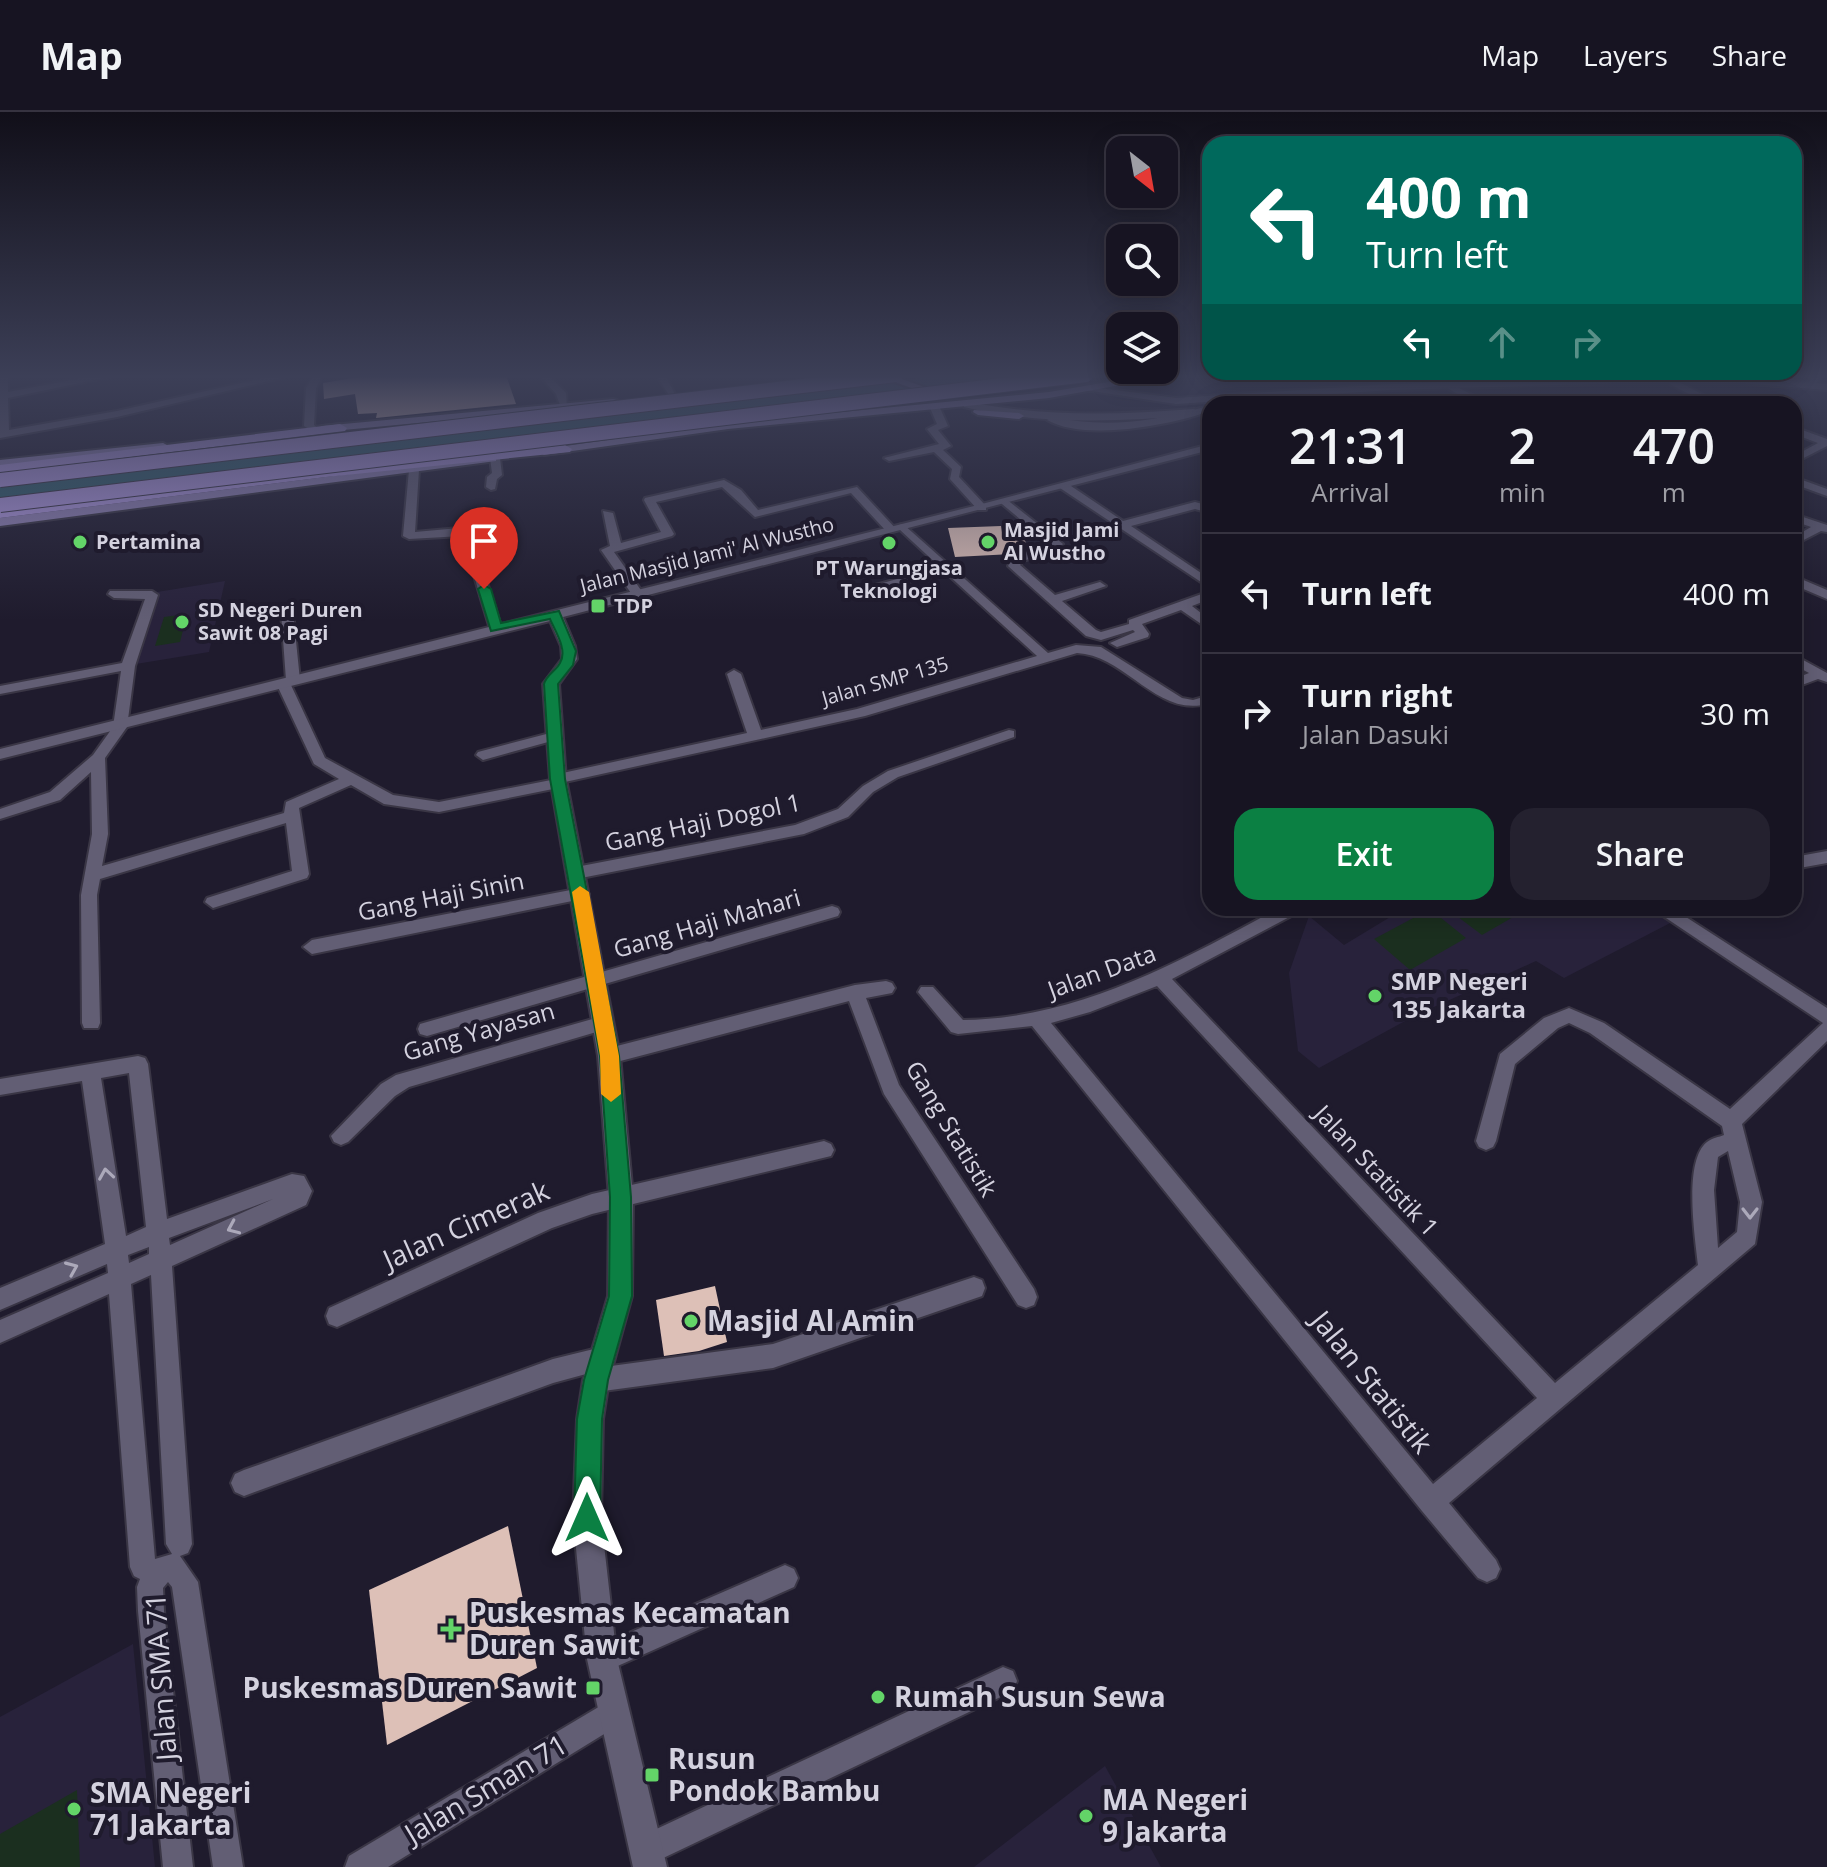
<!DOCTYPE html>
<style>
body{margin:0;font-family:"Open Sans",sans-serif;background:#24212f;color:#f1f3f6;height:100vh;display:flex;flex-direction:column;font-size:30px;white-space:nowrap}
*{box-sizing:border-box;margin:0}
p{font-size:26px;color:#9e9ea5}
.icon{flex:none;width:44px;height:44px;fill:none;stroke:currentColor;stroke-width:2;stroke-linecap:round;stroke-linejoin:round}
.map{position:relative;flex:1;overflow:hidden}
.sheet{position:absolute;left:1202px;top:284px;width:600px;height:520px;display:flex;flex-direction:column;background:#171422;border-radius:24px;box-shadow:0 4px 20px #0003,0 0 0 2px #363340}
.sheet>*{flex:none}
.hud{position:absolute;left:1202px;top:24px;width:600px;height:244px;border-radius:24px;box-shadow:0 4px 20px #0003,0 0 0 2px #363340;background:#00695c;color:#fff;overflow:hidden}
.needle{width:52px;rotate:149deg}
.fabs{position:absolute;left:1106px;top:24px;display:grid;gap:16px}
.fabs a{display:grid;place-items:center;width:72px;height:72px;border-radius:16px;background:#171422;box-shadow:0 4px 20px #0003,0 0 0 2px #363340;font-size:40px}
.pin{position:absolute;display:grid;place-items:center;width:68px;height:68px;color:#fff;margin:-82px -34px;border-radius:50% 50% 50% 0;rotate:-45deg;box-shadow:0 0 8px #0007}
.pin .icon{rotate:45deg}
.me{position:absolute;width:88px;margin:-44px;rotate:0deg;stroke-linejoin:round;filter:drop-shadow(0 0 6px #0008)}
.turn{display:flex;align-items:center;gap:28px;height:168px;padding:0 32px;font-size:36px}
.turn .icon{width:104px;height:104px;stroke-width:2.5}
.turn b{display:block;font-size:56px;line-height:68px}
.lanes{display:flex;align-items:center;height:76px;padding:0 32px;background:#0003;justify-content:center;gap:40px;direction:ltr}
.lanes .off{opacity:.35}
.eta{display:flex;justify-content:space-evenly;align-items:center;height:136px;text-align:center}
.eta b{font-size:48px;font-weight:600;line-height:56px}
.action{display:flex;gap:16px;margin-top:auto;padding:16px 32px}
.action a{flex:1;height:92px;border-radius:24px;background:#0b8043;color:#fff;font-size:32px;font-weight:600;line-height:92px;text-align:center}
.action a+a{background:#24212f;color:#f1f3f6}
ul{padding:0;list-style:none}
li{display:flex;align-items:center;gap:24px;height:120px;padding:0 32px;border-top:2px solid #363340}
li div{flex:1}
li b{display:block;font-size:30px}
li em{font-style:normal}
header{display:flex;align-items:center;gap:48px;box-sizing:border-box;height:112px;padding:0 40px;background:#171422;border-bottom:2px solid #363340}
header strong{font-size:38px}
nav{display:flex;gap:44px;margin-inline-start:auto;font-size:28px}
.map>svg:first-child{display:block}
.built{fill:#28223b}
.green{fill:#1b2f1f}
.water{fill:#325f6c}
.building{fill:#ddc0b7}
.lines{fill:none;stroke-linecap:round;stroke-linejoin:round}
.street-casing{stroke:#3a3645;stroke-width:4}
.secondary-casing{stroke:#3a3645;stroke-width:4}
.primary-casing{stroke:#3a3645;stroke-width:4}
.highway-casing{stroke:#3a3645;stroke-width:4}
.street{fill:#625e74;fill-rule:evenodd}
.secondary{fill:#625e74;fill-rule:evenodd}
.primary{fill:#8e80b2;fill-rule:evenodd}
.highway{fill:#ac96dc;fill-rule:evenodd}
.highway-bridge-casing{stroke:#3a3645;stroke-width:16;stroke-linecap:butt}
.highway-bridge{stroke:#ac96dc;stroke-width:14}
.oneway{stroke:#aca9ba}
.route{fill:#0b8043;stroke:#07532c;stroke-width:2}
.slow{fill:#f59e0b}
.poi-dot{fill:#63d468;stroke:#1f1b2d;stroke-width:3}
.labels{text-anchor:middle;stroke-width:8;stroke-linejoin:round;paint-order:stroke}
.far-poi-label{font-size:20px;font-weight:bold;fill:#d4d2df;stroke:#1f1b2d;text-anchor:start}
.far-street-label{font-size:20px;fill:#d4d2df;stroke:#1f1b2d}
.street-label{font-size:24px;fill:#d4d2df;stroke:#1f1b2d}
.poi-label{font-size:24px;font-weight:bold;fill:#d4d2df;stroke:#1f1b2d;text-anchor:start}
.near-street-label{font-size:28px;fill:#d4d2df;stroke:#1f1b2d}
.near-poi-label{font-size:28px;font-weight:bold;fill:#d4d2df;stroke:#1f1b2d;text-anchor:start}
</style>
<header>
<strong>Map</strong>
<nav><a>Map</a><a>Layers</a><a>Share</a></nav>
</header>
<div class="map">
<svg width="1827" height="1755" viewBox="0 0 1827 1755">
<rect width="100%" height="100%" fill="#1f1b2d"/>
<g class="built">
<polygon points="225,469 209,540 136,552 157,480"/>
<polygon points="1405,796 1651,796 1674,809 1564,866 1536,849 1416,903 1319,956 1298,939 1289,861 1309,804 1344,833"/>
<polygon points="133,1532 155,1755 0,1755 0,1605"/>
<polygon points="1105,1654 1161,1755 974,1755"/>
</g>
<g class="green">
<polygon points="187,502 180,530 155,534 164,505"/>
<polygon points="1446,796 1505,796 1515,804 1482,823"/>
<polygon points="1430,797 1466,826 1410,858 1374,827"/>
<polygon points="77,1678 80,1755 0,1755 0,1722"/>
</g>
<polygon class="water" points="948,263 1086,263 0,393 0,374"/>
<g class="building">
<polygon points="372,263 506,263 516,292 376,306 377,301 358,302 355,282 324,287 323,271"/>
<polygon points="1001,414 1002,420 1023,419 1027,437 1012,442 955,445 948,416"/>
<polygon points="715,1174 727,1230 699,1239 664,1244 656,1188"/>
<polygon points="508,1414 537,1556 387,1633 369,1478"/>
</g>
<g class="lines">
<g class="street-casing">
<g id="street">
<polygon points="0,263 8,263 8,280 98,263 118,263 8,286 9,318 117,299 277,263 294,263 117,305 0,326"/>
<polygon points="314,263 323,263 316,276 314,313 320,318 315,321 304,314 306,276"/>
<polygon points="539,263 548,263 566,281 567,296 561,296 556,282"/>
<polygon points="656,263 665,263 677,286 671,286"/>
<polygon points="1813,263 1822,263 1812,276 1807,273"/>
<polygon points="1664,265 1670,265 1720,292 1708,292 1664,269"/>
<polygon points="1452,272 1485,290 1487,292 1475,292 1449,277 1447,275"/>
<polygon points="935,293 940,296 948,314 938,318 951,334 943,338 961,355 959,365 986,394 986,398 978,398 950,367 952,357 934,340 889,349 884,346 939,332 927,317 937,312 930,296"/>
<path d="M1201,296L1206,299L1204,301C1165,314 1084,329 1047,308L1052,305C1104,316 1151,310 1201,296Z"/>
<polygon points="1794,315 1827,327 1827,334 1794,351 1794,344 1818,331 1794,322"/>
<polygon points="495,343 500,346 502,363 497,367 495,377 491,378 486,375 487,365 492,361 490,346"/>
<polygon points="414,355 419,358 415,420 459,416 471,420 502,517 501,520 490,517 462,424 409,427 403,424 409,358"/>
<polygon points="1794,365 1827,377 1827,384 1794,372"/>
<polygon points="724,368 741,378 758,398 857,375 897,418 887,420 851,381 755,405 722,375 656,390 674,422 672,424 614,440 643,481 633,484 601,438 610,434 603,399 613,401 621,431 661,420 644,388 645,386"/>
<polygon points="1060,372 1068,372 1123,409 1195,390 1210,394 1210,401 1195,397 1131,414 1210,467 1210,476 1060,376"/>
<polygon points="1006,387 1063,432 1057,438 1023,449 1020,453 1055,483 1100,470 1106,474 1062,489 1096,518 1101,520 1129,512 1129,508 1210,479 1210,487 1192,494 1210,508 1210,518 1181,498 1142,512 1149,522 1148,525 1117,535 1110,531 1135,520 1133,518 1101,528 1086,524 1008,454 1014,444 1050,432 1002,392 1000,390"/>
<polygon points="1794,402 1827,413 1827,420 1821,419 1794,433 1794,425 1811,415 1794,409"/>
<path d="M903,412L1048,541L1076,533L1101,535L1182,586L1193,588L1210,583V591C1158,608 1126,543 1077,541L865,604L565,670L558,676L439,700L384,692L351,673L299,696L309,762L307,766L213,796L205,790L207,786L292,759L286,711L100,767L97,783L100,911L98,916H84L82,911L81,783L92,722L91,660L60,688L0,707V697L50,680L93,643L113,615L121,559L0,582V574L122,551L145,487L114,486L108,482L110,479H152L158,483L135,554L127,615L105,646L108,722L102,754L284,701L286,690L339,667L314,652L276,571L286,568L281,500L287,496L293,500L300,568L290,571L325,646L393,683L439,690L551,668L558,662L747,621L727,562L734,558L741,562L761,618L857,597L1037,544L946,461L872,480V474L940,455L899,417V413Z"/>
<polygon points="1794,464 1827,478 1827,487 1794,473"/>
<polygon points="1794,543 1827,561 1827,570 1818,567 1794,576 1794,567 1809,561 1794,553"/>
<polygon points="1009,618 1014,619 1014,625 898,665 873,680 848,705 804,722 576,767 568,761 576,755 795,713 838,697 863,674 888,659"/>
<polygon points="554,620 559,621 559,627 483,648 476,643 478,640"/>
<polygon points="1827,739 1827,751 1794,757 1794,745"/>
<polygon points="581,776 589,782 587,786 312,842 303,835 312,828"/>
<polygon points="832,794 838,796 840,800 838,804 427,924 420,922 418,917 420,912 427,910"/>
<path d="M1279,796H1301L1299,800L1172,867L1555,1271L1698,1153C1695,1125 1683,1049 1707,1030C1712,1026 1719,1025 1724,1023L1722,1014L1590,921L1569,911L1558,916L1515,952L1496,1029L1493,1035L1486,1038L1479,1035L1476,1029L1500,942L1544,906L1569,896L1604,911L1730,997L1823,911L1651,796H1672L1827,896V929L1742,1012L1762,1090L1755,1132L1449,1391L1496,1448L1500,1457L1496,1466L1487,1470L1478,1466L1422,1399L1032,914L958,922L951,920L918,880L921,875H933L963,908C1078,907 1181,849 1279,796ZM1157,874L1537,1286L1433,1372L1051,911L1090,900ZM1728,1039L1740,1090L1737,1120L1718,1136L1714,1078L1718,1045Z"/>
<polygon points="886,869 892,871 895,876 892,881 866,886 899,973 1034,1177 1037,1185 1034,1193 1026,1196 1018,1193 884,982 849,889 609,952 602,949 600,944 602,939 609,936 855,873"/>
<polygon points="603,904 610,906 612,911 610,916 409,975 395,984 348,1030 341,1033 334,1030 331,1024 381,972 396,963"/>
<path d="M138,944L145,946L148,952L167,1107L292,1062L304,1064L312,1079L306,1093L172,1154L192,1432L188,1441L180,1444L198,1470L243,1755H213L172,1475L168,1470L163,1476L164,1499L193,1755H163L138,1499L137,1475L140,1467L134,1464L130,1455L109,1182L0,1231V1208L108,1161L107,1152L0,1198V1176L105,1132L82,969L0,983V967ZM129,961L146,1115L126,1124L101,966ZM273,1087L170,1133L169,1126ZM149,1135V1142L129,1151L128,1143ZM151,1163L166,1432L172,1442L155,1447L131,1172Z"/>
<polygon points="824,1029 831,1032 834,1038 831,1044 592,1102 552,1116 337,1215 329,1212 326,1204 329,1196 538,1101 592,1082"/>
<polygon points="974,1165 982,1168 985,1176 982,1184 773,1256 596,1280 588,1276 584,1268 586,1262 553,1271 244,1384 235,1380 231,1371 235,1362 244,1358 553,1247 602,1235 610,1239 614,1247 611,1254 773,1232"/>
<polygon points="785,1453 794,1457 798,1466 794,1475 602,1561 592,1557 588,1547 592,1537"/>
<polygon points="1003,1555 1013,1559 1017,1569 1013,1579 657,1749 646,1753 635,1749 631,1738 635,1727"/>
<polygon points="612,1587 622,1591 626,1601 622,1611 388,1755 345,1755 349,1744"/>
</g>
</g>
<g class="secondary-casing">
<g id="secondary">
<polygon points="1629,265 1739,265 1827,272 1827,278 1739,271 1629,271 1391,278 1176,292 1079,277 1084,274 1176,286 1391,272"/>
<path d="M968,290C1044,305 1117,303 1194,297L1199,300L1194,303C1117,310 1040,313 964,295V291Z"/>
<polygon points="1210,332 1210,338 563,505 575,534 577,547 559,572 566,667 620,944 633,1085 632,1184 609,1268 603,1307 601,1406 617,1547 667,1755 633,1755 587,1547 573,1406 577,1307 583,1268 608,1184 609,1085 598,944 550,667 543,572 562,547 561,534 550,509 0,647 0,637 978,393"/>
</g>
</g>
<g class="primary-casing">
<g id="primary">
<polygon points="875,263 891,263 946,283 937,285"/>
<polygon points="1150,263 1175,263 1049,286 728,317 544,343 538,340 544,337 728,311 1049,280"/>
<polygon points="613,287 617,288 617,292 322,320 316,317 322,314"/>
<polygon points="974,298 1019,301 1024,304 1019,307 978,303 973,300"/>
<polygon points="163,331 169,334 167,336 0,354 0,348"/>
<polygon points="492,344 496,345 496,349 0,414 0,406"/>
</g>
</g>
<g class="highway-casing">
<g id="highway">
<polygon points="340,312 347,316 345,319 0,361 0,353"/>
<polygon points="565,333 572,337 570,340 326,365 0,406 0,398 326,357"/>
</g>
</g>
<use href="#street" class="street"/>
<use href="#secondary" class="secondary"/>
<use href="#primary" class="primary"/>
<use href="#highway" class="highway"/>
<g class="highway-bridge-casing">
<g id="highway-bridge">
<polyline points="0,368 896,263"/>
<polyline points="0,393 1086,263"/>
</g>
</g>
<use href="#highway-bridge" class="highway-bridge"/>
</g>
<defs><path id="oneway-chevron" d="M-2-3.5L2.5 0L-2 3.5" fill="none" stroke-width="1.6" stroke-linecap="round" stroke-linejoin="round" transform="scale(2)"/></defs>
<g class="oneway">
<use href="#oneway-chevron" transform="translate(106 1062) rotate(-99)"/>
<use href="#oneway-chevron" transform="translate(1750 1101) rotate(90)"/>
<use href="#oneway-chevron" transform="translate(233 1116) rotate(156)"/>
<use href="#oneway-chevron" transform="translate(72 1156) rotate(-23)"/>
</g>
<linearGradient id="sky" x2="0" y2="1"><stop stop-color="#110f19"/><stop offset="0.52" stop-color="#3c3f57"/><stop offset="1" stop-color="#3c3f57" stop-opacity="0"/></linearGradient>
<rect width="1827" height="509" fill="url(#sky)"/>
<path class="route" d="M484,473L491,477L501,511L559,499L576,539L573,553L558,572L565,667L619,944L631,1085L632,1184L608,1268L602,1307L600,1406L596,1416L587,1419L578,1416L574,1406L577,1307L584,1268L609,1184L610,1085L600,944L550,667L544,572C547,562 555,560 560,551C568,538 555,519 550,507L491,519L478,477Z"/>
<polygon class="slow" points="580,774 589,780 619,944 621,982 611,990 601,982 600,944 572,780"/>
<g class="poi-dot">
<circle cx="80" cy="430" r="8"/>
<circle cx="988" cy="430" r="8"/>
<circle cx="889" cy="431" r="8"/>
<rect x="590" y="486" width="16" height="16" rx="4"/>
<circle cx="182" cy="510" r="8"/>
<circle cx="1375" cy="884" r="8"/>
<circle cx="691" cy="1209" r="8"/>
<path d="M447 1505h8v8h8v8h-8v8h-8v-8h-8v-8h8z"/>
<rect x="585" y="1568" width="16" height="16" rx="4"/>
<circle cx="878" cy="1585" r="8"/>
<rect x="644" y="1655" width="16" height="16" rx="4"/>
<circle cx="74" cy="1697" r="8"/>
<circle cx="1086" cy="1704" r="8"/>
</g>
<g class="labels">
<g class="far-poi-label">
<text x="1004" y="425">Masjid Jami<tspan x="1004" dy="23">Al Wustho</tspan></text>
<text x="96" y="437">Pertamina</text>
<text x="889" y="463" text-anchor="middle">PT Warungjasa<tspan x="889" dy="23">Teknologi</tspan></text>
<text x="614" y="501">TDP</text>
<text x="198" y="505">SD Negeri Duren<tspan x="198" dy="23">Sawit 08 Pagi</tspan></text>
</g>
<g class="far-street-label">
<text transform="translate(707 443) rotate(-14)" y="7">Jalan Masjid Jami' Al Wustho</text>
<text transform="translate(885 569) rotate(-16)" y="7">Jalan SMP 135</text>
</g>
<g class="street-label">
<text transform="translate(703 711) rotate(-12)" y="8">Gang Haji Dogol 1</text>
<text transform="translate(441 785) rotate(-11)" y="8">Gang Haji Sinin</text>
<text transform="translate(707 812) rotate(-16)" y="8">Gang Haji Mahari</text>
<text transform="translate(1102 860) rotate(-20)" y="8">Jalan Data</text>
<text transform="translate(479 920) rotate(-16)" y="8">Gang Yayasan</text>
<text transform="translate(951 1017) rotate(59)" y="8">Gang Statistik</text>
<text transform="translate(1376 1059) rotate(47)" y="8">Jalan Statistik 1</text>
</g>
<g class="poi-label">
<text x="1391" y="878">SMP Negeri<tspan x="1391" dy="28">135 Jakarta</tspan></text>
</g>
<g class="near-street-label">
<text transform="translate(466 1113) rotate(-24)" y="10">Jalan Cimerak</text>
<text transform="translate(1372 1270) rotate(51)" y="10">Jalan Statistik</text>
<text transform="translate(161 1565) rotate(-94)" y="10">Jalan SMA 71</text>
<text transform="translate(486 1677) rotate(-31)" y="10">Jalan Sman 71</text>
</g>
<g class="near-poi-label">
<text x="707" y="1219">Masjid Al Amin</text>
<text x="469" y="1511">Puskesmas Kecamatan<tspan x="469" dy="32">Duren Sawit</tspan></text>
<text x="577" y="1586" text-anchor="end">Puskesmas Duren Sawit</text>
<text x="894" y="1595">Rumah Susun Sewa</text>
<text x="668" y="1657">Rusun<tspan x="668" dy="32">Pondok Bambu</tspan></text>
<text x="90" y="1691">SMA Negeri<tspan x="90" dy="32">71 Jakarta</tspan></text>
<text x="1102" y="1698">MA Negeri<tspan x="1102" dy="32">9 Jakarta</tspan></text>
</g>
</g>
</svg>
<div class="fabs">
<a><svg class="needle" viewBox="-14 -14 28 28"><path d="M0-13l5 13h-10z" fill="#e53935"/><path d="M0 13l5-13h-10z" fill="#9e9ea5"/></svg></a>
<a><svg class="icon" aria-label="search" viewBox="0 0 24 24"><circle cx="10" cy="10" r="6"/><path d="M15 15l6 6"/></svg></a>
<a><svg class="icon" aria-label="layers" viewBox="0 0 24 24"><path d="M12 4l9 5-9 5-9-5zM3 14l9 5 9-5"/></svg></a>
</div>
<div class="pin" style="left:484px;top:477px;background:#d93025"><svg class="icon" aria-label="arrive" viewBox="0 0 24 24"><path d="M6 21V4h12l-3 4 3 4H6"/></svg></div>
<svg class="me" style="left:587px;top:1406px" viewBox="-20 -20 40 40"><path d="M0-17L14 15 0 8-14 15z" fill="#0b8043" stroke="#fff" stroke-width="4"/></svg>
<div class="hud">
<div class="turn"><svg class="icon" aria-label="left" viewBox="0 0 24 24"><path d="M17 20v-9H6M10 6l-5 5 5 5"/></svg><div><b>400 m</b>Turn left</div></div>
<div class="lanes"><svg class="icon" aria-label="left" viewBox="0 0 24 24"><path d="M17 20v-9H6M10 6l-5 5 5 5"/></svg><svg class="icon off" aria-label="ahead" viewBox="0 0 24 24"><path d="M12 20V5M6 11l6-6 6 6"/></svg><svg class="icon off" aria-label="right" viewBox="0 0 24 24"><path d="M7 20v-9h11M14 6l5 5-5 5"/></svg></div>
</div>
<section class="sheet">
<div class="eta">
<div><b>21:31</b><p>Arrival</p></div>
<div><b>2</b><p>min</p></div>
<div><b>470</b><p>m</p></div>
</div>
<ul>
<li><svg class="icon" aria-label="left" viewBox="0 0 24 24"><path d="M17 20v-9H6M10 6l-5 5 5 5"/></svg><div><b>Turn left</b></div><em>400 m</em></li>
<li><svg class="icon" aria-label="right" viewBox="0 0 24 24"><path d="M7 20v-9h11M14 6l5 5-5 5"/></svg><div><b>Turn right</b><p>Jalan Dasuki</p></div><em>30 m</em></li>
</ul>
<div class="action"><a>Exit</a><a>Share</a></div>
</section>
</div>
